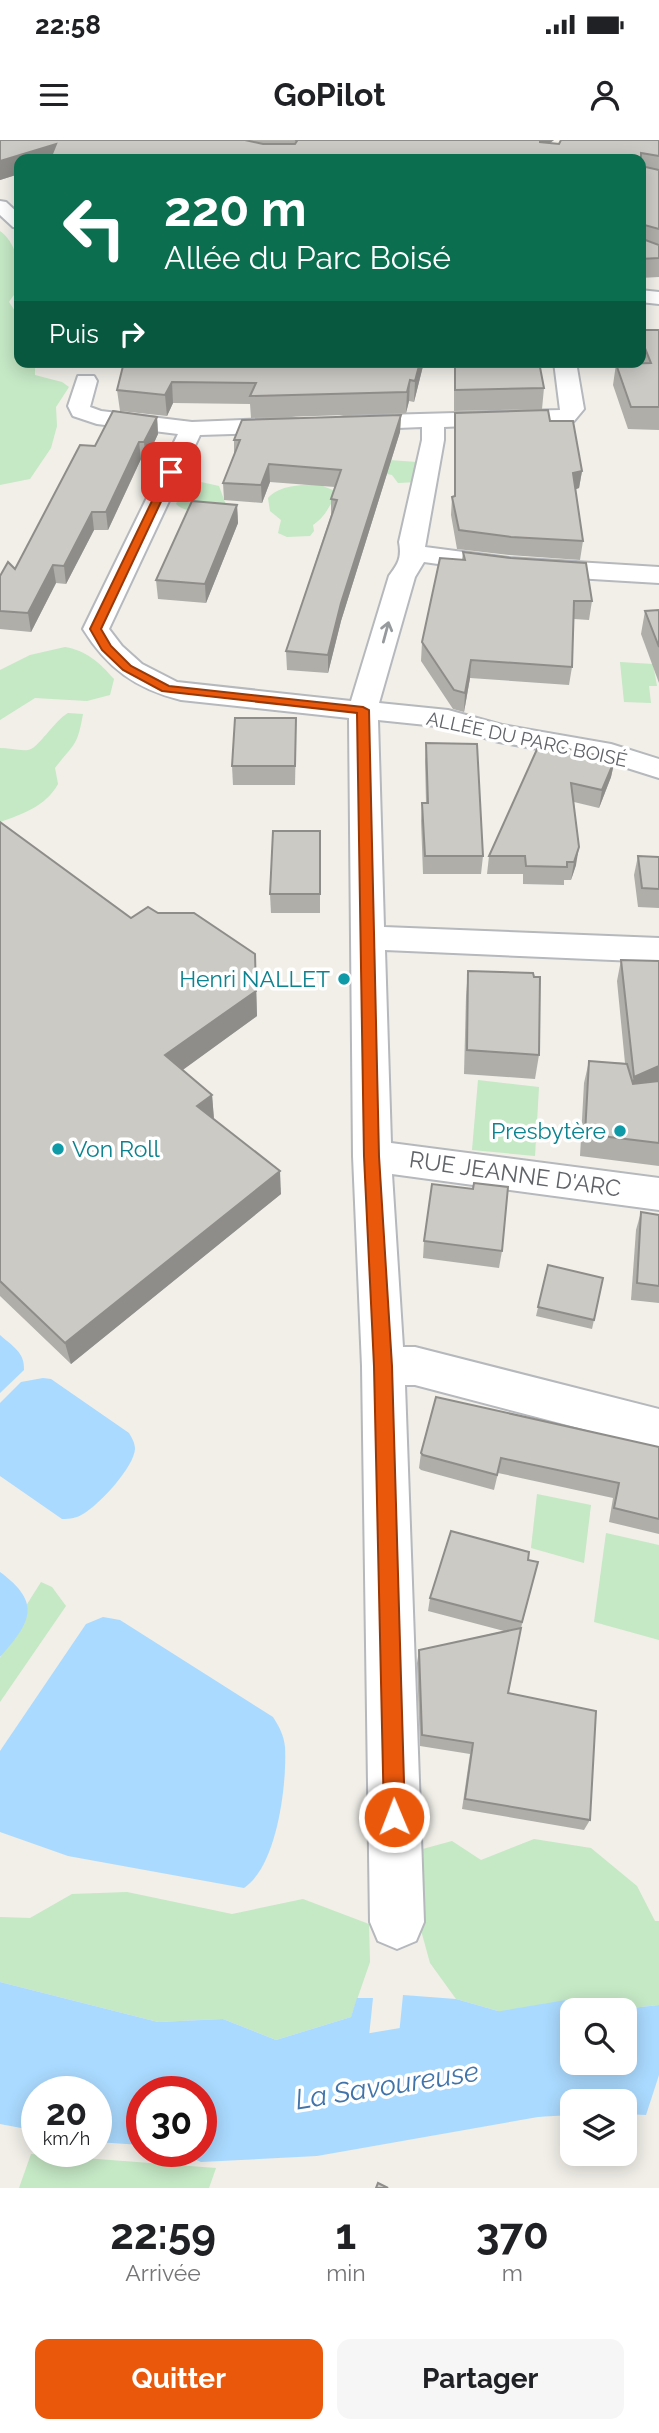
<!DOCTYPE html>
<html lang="fr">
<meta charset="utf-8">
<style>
body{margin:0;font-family:Raleway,sans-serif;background:#f6f6f6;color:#202124;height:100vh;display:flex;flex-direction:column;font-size:26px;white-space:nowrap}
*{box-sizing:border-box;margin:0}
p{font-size:23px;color:#757577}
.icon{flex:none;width:38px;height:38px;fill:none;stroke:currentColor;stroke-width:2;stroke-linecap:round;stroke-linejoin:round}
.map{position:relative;height:2048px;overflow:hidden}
.side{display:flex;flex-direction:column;background:#fff;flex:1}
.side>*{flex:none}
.guide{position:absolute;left:14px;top:14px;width:632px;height:214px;border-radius:14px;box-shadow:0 4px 18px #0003;background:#0b6e4f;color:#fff;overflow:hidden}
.tools{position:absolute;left:560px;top:1858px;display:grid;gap:14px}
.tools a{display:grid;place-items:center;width:77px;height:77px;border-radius:14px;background:#fff;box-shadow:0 4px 18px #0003;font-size:35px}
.speed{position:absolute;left:21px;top:1936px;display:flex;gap:14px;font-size:35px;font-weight:700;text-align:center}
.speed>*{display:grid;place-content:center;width:91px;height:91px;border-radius:50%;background:#fff;box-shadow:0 4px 18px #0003;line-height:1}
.speed small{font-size:18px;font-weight:400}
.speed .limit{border:10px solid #d22;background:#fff;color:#111}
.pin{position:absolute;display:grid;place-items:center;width:60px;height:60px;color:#fff;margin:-30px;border-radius:14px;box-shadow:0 4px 10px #0006}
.me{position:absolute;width:77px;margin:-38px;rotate:359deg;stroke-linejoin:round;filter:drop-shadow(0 0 5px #0008)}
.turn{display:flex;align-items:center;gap:24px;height:147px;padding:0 35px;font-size:32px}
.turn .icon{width:91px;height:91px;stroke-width:2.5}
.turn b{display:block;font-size:49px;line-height:60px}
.then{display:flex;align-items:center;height:66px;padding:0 35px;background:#0003;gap:14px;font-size:26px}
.eta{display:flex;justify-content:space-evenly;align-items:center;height:119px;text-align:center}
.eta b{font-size:42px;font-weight:700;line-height:49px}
.cta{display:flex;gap:14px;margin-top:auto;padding:14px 35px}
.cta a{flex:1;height:80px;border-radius:14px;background:#ea580c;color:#fff;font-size:28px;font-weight:700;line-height:80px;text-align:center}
.cta a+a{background:#f6f6f6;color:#202124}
.status{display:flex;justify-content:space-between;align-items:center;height:49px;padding:0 35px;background:#fff;direction:ltr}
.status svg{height:19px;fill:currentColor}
header{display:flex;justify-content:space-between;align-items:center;height:91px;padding:0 35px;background:#fff;font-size:32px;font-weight:700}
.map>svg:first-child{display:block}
.green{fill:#c5e8c5}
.water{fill:#aadaff}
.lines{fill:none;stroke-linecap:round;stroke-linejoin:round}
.river{fill:#aadaff;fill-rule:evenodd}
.minor-casing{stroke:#b5b8bc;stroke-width:4}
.minor{fill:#fff;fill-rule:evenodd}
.wall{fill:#afaea9}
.shaded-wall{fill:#8f8d8a}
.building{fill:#cccac5;stroke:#8f8d8a;stroke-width:2}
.oneway{stroke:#979a9d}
.route{fill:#ea580c;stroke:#983908;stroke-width:2}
.culture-dot{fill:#0f9aa8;stroke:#fff;stroke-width:2.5}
.labels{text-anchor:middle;stroke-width:7;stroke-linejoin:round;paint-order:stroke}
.far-street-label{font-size:19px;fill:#5f6368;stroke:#fff}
.culture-label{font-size:23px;fill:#0d838f;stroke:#fff;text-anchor:end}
.street-label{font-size:23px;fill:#5f6368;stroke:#fff}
.near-water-label{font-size:28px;font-style:italic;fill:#4174aa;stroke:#fff}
</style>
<div class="status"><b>22:58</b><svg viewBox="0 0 49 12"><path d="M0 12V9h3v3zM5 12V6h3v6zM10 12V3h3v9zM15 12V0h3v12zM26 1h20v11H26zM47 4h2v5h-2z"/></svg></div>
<header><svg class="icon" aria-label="menu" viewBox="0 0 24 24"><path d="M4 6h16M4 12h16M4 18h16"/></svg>GoPilot<svg class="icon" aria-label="person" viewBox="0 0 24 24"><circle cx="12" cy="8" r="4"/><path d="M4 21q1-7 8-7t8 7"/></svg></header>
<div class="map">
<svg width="659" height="2048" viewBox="0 0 659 2048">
<rect width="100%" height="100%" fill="#f1efe8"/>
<g class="green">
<path d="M0,91C14,100 25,131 19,148C17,152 11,158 9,162L19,177V222H35V235L62,242L69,247L56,267L57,286L51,308L30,339L0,345Z"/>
<polygon points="389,320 417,322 417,342 398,343 392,335 378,332"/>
<path d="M201,342L219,346L226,365C209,368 190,377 176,364L182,348Z"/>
<path d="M318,344L340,353C327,365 329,374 313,385L314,391L310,396L287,397L278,393L281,380L270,371L268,358C279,345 302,345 318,344Z"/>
<path d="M65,507C87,511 99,522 114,539L110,555L87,561L35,558L0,580V530L30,515Z"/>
<polygon points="620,522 653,524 657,546 649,546 651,563 624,562"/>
<path d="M68,573L83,574C77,608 74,603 55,628L58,644C46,666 23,674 0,682V608C9,608 19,611 28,610C38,609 54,581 68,573Z"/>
<polygon points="478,940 539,947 535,1016 472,1010"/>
<polygon points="537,1354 591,1365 584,1423 531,1408"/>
<polygon points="606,1393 659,1405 659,1500 594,1482"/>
<polygon points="41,1442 52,1447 66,1466 0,1562 0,1518 19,1477"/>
<polygon points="534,1699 591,1708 637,1746 655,1781 659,1781 659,1865 604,1871 505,1873 456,1859 430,1823 413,1761 419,1710 452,1701 481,1720"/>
<polygon points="127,1752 232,1774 303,1759 369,1784 370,1822 351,1877 276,1900 223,1879 158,1882 0,1842 0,1777 30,1778 72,1754"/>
<polygon points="31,2014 216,2028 209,2048 19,2048"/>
</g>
<g class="water">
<path d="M0,1195C12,1206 25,1212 24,1230L0,1253Z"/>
<path d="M43,1238L51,1239L129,1293C132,1298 135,1303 135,1309C134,1327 99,1365 83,1374C77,1378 70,1379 62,1379L0,1336V1263L21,1242Z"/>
<path d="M0,1432C42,1463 31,1482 0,1517Z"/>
<path d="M103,1477L120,1480L273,1577C279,1586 284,1596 285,1607C287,1645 277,1726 244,1748L68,1716L0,1692V1611L86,1484Z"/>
<polygon points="0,1842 158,1882 223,1879 276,1900 351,1877 357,1858 373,1858 359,1992 240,2012 201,2009 201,1951 142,1951 142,2005 96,2002 96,1951 37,1951 37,1991 0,1984"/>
<polygon points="403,1855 456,1859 505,1873 572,1872 572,1923 625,1923 625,1871 604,1871 659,1865 659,1935 646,1975 625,1974 625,1962 572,1962 572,1975 390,1985"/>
</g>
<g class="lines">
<polygon class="river" points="572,1859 602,1871 572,1871 572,1923 625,1923 625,1906 628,1915 612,1955 595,1962 572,1962 572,1971 317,2016 201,2022 175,2011 201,2011 201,1951 149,1951 160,1923 201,1906 317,1902"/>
<g class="minor-casing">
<g id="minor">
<polygon points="0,61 6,62 19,74 19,88 13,87 0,75"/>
<polygon points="640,150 659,152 659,164 640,162"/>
<path d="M554,222H576L584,269L574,281L444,287V300L425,407L509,418L659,427V443L509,434L424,422L415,437L379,563L448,570L502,585L611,604L659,619V638L605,621L499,602L446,587L378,580L384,787L659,798V822L385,810L391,1003L659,1038V1070L392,1034L403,1207H415L659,1269V1309L415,1245H405L424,1782L416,1801L397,1809L378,1801L370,1782L362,1226L353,1016L349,578L181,560C136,549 107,528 83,489L178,294L97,284L73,276L68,266L78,236H94L97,241L90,267L101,271L192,282L291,278L299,280L302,285L299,290L291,292L200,295L109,489L122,506L142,524L177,542L351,561L389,436C398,424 402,418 399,402L422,300V287L348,290L340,288L337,283L340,278L348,276L560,270Z"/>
</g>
</g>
<use href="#minor" class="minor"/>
</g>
<g class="wall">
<polygon points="0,0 554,0 550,3 559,4 659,0 659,137 640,138 640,19 19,19 19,34 0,40"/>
<polygon points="640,190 659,190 659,290 628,289 613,245 616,224 640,222"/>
<polygon points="124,222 424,222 414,262 409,261 406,273 251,278 250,264 173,263 167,276 120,271 117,250"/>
<polygon points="454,222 539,222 544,248 542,269 454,271"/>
<polygon points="455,273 550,281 582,331 579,348 575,349 583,401 580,420 509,415 457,409 451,375 452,357 454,357 454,290"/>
<polygon points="401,275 400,292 341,481 328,533 287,530 286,511 331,375 331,359 335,347 270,342 262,363 224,360 223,343 234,314 234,300"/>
<polygon points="157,277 158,294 146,320 141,319 108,390 94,390 66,444 56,443 31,492 0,489 0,436 15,429 95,306"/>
<polygon points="237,365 238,383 206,463 158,459 156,440"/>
<polygon points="463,412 592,461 589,480 574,479 572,527 569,545 470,538 464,572 453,569 421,521 422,502 462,420"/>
<polygon points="659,470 659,543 641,494 645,471"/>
<polygon points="296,597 295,645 233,645 232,626"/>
<polygon points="426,603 483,716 481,734 423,734 421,681 422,663 426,663 425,621"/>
<polygon points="557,611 615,619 611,637 599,668 574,662 576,725 571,740 564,740 564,745 523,744 523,734 487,734 489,716"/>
<polygon points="0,682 131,778 158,773 255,814 257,876 182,930 212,955 214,979 281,1054 71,1224 0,1156"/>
<polygon points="320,691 320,773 271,773 270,754"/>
<polygon points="638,716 659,717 659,768 638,767 634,735"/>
<polygon points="621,820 659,821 659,1026 580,1016 584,943 589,921 625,923 617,841"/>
<polygon points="468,831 539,915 535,939 464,934 466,856"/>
<polygon points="641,1072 659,1075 659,1163 631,1160 636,1090"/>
<polygon points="424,1101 502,1111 499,1128 423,1118"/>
<polygon points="548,1125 594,1180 592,1189 536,1176"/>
<polygon points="659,1307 659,1394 609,1382 613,1358 498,1333 494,1350 421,1330 419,1328 421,1313"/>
<polygon points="528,1420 538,1422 521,1488 508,1553 590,1680 584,1690 462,1669 470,1614 420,1606 417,1523 419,1510 504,1491 428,1471 430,1458"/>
</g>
<g class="shaded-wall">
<polygon points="539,0 554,0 537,12"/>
<polygon points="56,4 58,19 19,19 19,34 0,40 0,21"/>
<polygon points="420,222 424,222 414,262 415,241"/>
<polygon points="410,240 409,261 406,273 407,252"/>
<polygon points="172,242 173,263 167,276 165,255"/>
<polygon points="401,275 400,292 341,481 328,533 328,515 341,463"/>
<polygon points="157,277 158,294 146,320 144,302"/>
<polygon points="139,302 141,319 108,390 106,372"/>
<polygon points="269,324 270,342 262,363 261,345"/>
<polygon points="582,331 579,348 571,351 573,333"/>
<polygon points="237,365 238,383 206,463 205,444"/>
<polygon points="92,372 94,390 66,444 64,426"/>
<polygon points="53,425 56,443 31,492 28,473"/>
<polygon points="471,520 470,538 464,572 465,553"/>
<polygon points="615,619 611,637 599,668 602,650"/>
<polygon points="579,707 576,725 571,740 574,722"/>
<polygon points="255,814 257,876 169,940 165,915"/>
<polygon points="659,926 659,945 628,957 634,937"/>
<polygon points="212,955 214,980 197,966"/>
<polygon points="280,1031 281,1054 71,1224 65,1203"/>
</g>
<g class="building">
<polygon points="0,0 245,0 263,4 295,4 297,1 296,0 540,0 540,2 559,4 561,0 659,0 659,16 641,13 641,26 659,30 659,89 641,84 640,96 640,19 50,19 56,4 0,21"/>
<polygon points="640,98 659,105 659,118 640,119"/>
<polygon points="640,190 659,190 659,267 631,267 616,224 651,223 640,196"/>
<polygon points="124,222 420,222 415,241 410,240 407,252 250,256 256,243 172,242 165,255 117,250"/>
<polygon points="455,222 539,222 544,248 455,250"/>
<polygon points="548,270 550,281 573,281 582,331 573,333 583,401 511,397 459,390 452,357 455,356 455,273"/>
<polygon points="113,271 157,277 144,302 139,302 106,372 92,372 64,426 53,425 28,473 0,471 0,436 8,422 15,429 80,305 95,306"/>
<polygon points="401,275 341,463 328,515 286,511 337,360 331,359 341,330 269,324 261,345 223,343 240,300 234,300 242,280"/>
<polygon points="192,361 237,365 205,444 156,440"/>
<polygon points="463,412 511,418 586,423 592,461 574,461 572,527 471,520 465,553 454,550 422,502 440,418 465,420"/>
<polygon points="659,470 659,507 645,471"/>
<polygon points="235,578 296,578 295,626 232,626"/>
<polygon points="426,603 477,604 483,716 425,716 422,663 428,663"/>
<polygon points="538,607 557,611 558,607 615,619 602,650 571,643 579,707 574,722 567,722 567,727 526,726 525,716 489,716"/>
<polygon points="0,682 131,778 148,767 158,773 194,773 255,814 256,851 165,915 212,955 197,966 280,1031 65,1203 0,1141"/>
<polygon points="273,691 320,691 320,754 270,754"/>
<polygon points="638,716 659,717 659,749 642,748"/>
<polygon points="621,820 659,821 659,926 634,937"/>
<polygon points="468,831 533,833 534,837 540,837 539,915 467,910"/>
<polygon points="589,921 627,924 633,944 659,941 659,1003 585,994"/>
<polygon points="474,1043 508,1047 502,1111 424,1101 432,1044 473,1049"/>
<polygon points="641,1072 659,1075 659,1146 637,1143"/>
<polygon points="548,1125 603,1138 594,1180 538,1167"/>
<polygon points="436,1257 659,1307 659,1379 614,1368 619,1343 501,1318 497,1335 423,1315 421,1313"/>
<polygon points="451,1391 529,1412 528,1420 538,1422 522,1482 430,1458"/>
<polygon points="521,1488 508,1553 596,1571 590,1680 465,1659 473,1603 422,1595 419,1510"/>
<polygon points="378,2043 388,2048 376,2048"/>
</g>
<defs><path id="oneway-shaft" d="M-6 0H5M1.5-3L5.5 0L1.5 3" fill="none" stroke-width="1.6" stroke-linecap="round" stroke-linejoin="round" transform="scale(1.75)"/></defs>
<use class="oneway" href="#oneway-shaft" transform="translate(386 492) rotate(-75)"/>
<polygon class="route" points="167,330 175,332 101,489 111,506 131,526 169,546 363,567 369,570 379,1016 392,1226 405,1677 402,1685 394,1688 387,1685 384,1677 374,1226 364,1016 357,573 162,551 123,530 102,510 90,489"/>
<g class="culture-dot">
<circle cx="344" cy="839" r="7"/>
<circle cx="620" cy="991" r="7"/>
<circle cx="58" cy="1009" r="7"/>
</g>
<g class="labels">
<g class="far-street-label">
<text transform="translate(527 599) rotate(12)" y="7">ALLÉE DU PARC BOISÉ</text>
</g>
<g class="culture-label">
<text x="330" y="847">Henri NALLET</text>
<text x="606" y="999">Presbytère</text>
<text x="72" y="1017" text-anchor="start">Von Roll</text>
</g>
<g class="street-label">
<text transform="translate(515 1034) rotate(8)" y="8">RUE JEANNE D'ARC</text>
</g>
<g class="near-water-label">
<text transform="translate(387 1945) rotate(-9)" y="10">La Savoureuse</text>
</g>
</g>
</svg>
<div class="tools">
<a><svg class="icon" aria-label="search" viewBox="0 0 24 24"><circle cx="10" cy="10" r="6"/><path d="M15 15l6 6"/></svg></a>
<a><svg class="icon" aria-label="layers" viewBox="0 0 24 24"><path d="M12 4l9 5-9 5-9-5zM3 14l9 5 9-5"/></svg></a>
</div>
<div class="speed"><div>20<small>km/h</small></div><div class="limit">30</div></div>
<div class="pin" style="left:171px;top:332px;background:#d93025"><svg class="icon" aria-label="arrive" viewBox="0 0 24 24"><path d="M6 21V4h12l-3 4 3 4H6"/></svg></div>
<svg class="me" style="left:394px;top:1677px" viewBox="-20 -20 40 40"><circle r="17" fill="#ea580c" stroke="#fff" stroke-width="3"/><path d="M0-11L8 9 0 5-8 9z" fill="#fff"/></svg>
<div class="guide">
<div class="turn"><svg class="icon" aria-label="left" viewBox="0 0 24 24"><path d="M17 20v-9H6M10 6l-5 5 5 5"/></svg><div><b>220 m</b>Allée du Parc Boisé</div></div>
<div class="then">Puis<svg class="icon" aria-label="right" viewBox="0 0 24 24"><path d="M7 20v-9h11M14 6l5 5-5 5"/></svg></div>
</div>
</div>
<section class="side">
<div class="eta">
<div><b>22:59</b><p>Arrivée</p></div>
<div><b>1</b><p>min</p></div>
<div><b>370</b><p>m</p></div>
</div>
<div class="cta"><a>Quitter</a><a>Partager</a></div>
</section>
